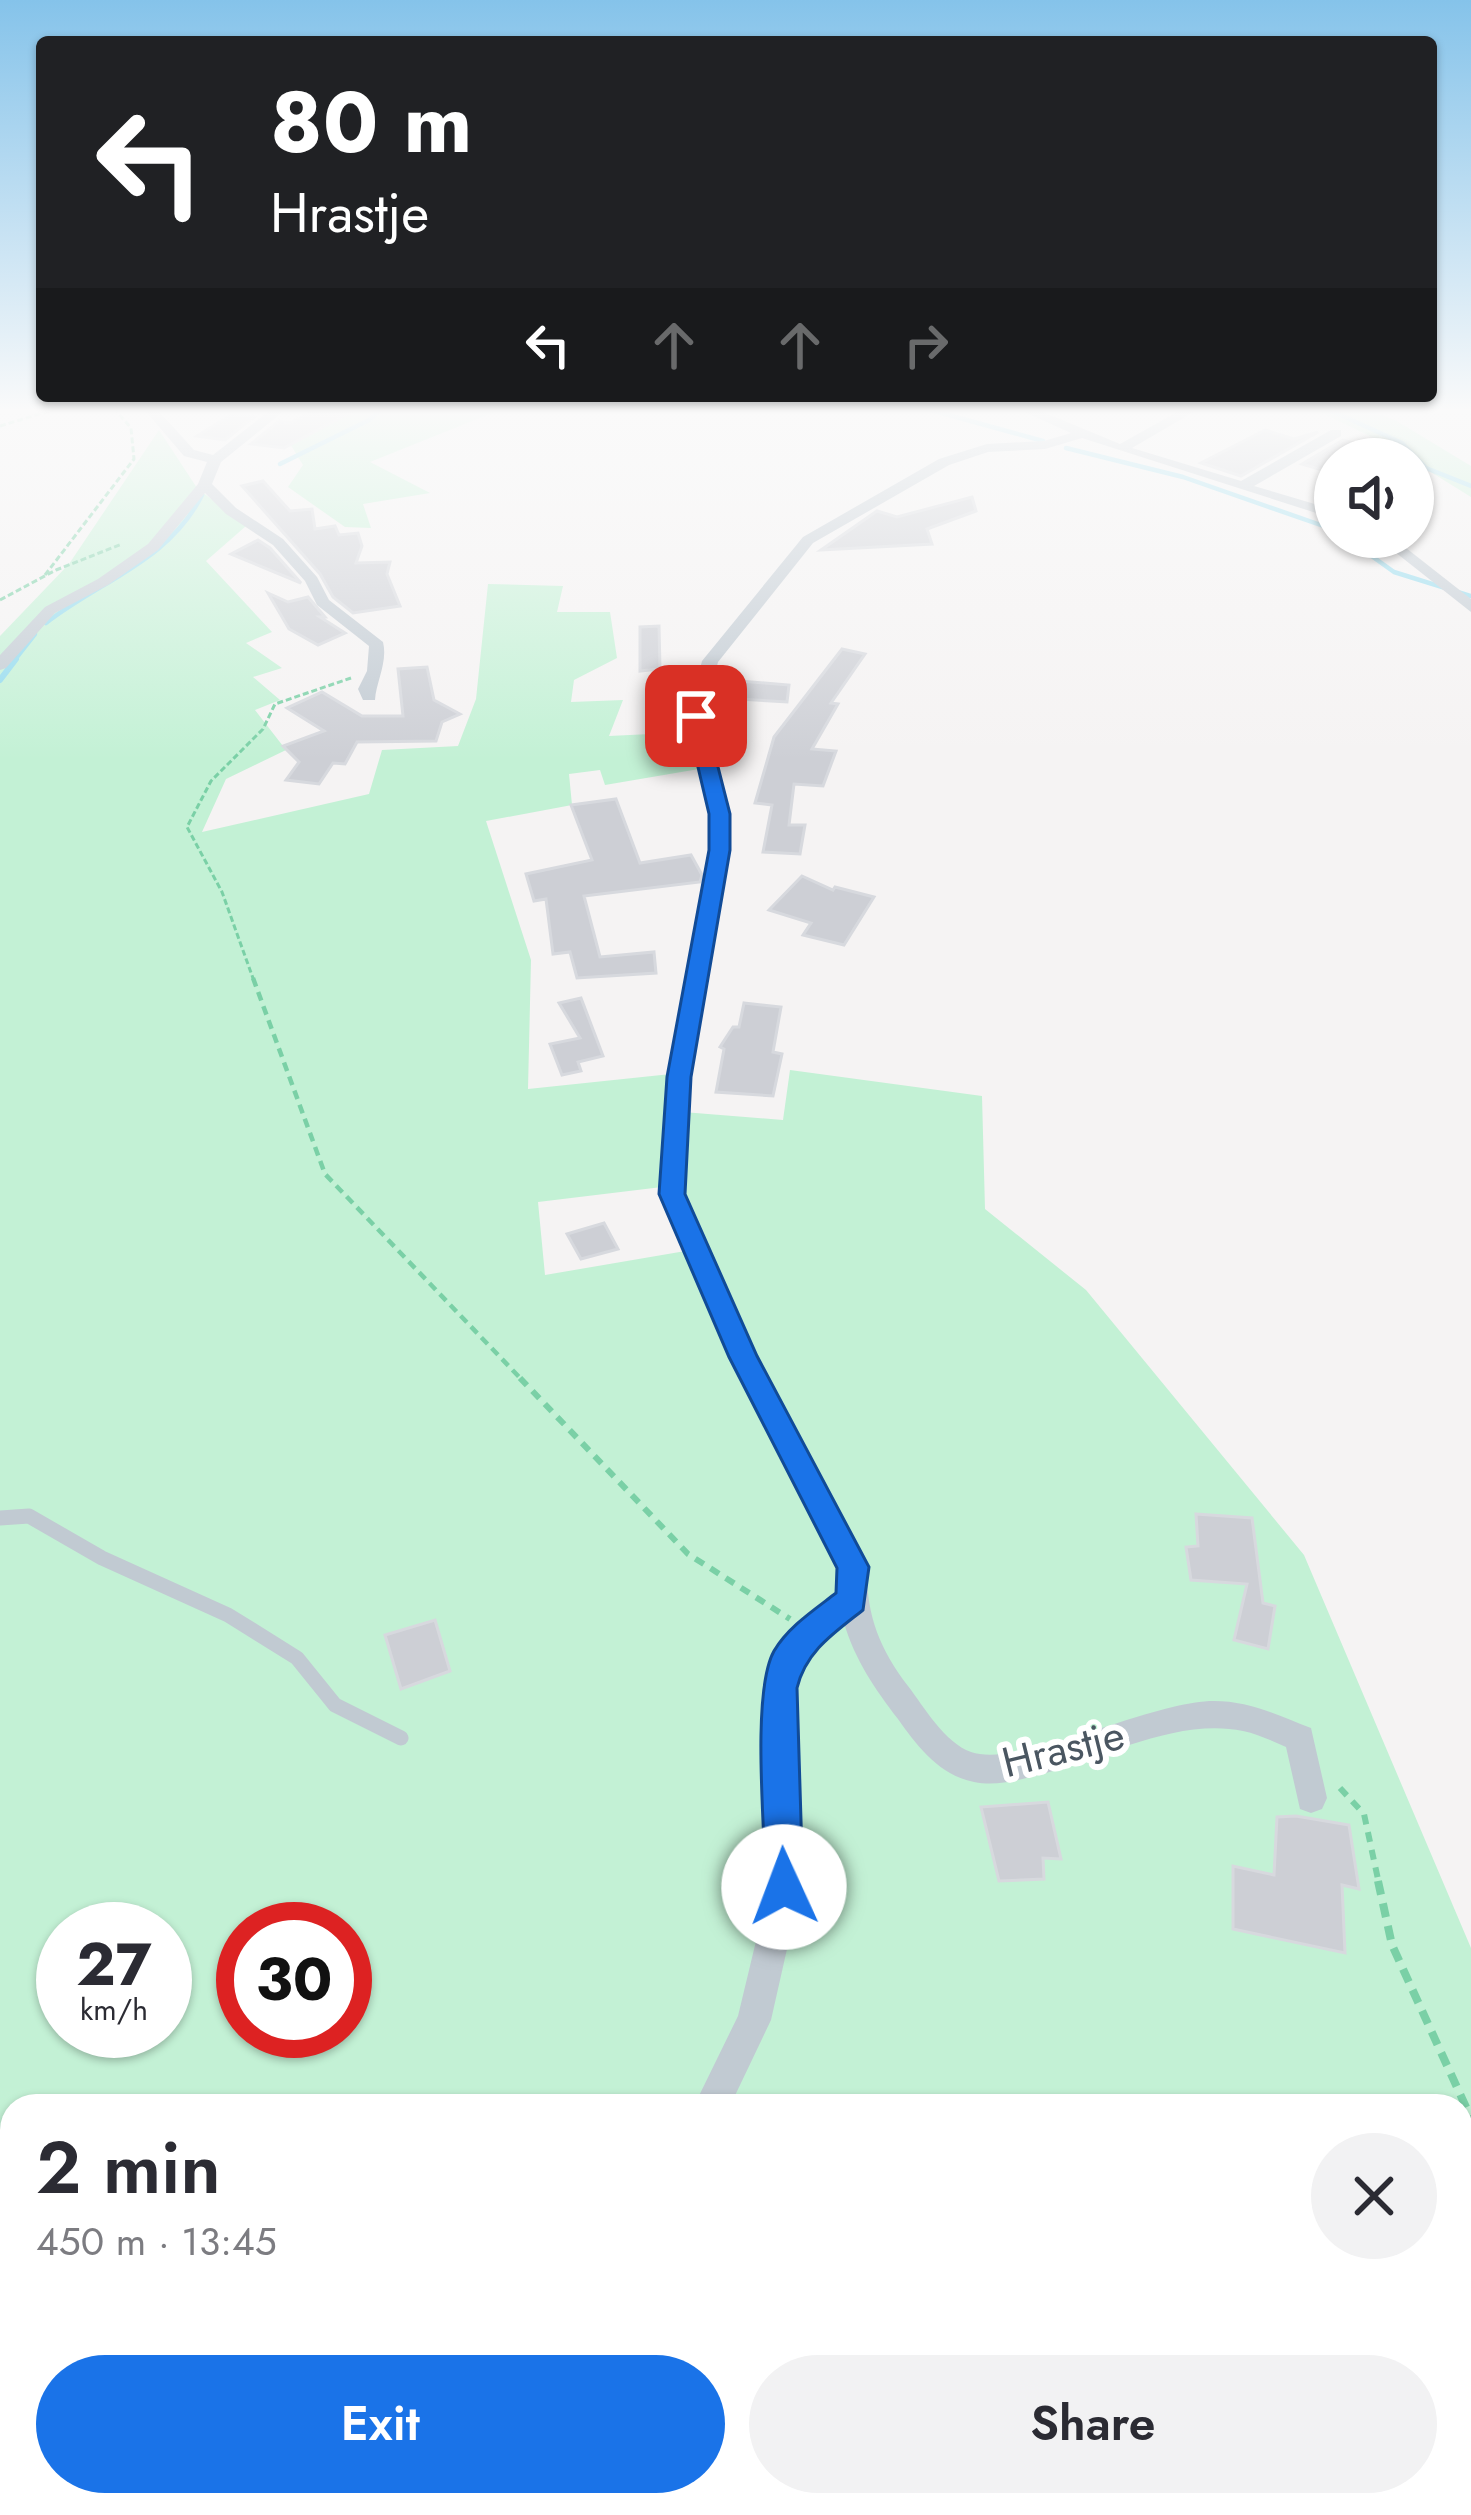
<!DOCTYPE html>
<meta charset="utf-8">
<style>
body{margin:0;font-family:Jost,sans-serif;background:#f2f2f3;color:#2b2b33;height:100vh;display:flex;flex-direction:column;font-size:45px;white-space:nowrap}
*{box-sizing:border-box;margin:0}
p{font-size:39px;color:#7c7c81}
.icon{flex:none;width:66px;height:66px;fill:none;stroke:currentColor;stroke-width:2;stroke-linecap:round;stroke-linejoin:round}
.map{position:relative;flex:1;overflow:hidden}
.details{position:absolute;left:0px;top:2094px;width:1473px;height:423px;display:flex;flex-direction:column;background:#fff;border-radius:36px 36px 0 0;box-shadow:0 3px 9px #0004}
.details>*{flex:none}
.top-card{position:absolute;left:36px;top:36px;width:1401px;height:366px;border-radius:12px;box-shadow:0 3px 9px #0004;background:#202124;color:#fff;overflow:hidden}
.buttons{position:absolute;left:1314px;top:438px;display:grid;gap:24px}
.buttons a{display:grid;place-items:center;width:120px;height:120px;border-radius:50%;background:#fff;box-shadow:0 3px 9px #0004;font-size:60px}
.speed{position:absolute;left:36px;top:1902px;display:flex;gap:24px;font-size:60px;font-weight:700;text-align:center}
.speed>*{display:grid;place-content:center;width:156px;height:156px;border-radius:50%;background:#fff;box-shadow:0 3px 9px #0004;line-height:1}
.speed small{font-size:30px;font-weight:400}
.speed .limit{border:18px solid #d22;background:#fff;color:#111}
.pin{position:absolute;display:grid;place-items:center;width:102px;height:102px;color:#fff;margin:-51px;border-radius:24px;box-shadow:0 6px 18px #0006}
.me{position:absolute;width:132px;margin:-66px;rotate:358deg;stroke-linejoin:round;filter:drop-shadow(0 0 9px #0008)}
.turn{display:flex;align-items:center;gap:42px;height:252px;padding:0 36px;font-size:54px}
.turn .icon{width:156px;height:156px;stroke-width:2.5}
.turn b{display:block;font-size:84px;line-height:102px}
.lanes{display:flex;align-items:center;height:114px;padding:0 36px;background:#0003;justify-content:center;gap:60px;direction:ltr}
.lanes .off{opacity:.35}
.round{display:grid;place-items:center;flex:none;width:126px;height:126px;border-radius:63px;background:#f2f2f3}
.summary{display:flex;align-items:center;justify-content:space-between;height:204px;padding:0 36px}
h1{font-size:72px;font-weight:600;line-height:90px}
.cta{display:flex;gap:24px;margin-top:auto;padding:24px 36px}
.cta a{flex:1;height:138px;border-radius:72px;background:#1a73e8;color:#fff;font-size:48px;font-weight:600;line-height:138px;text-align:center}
.cta a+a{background:#f2f2f3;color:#2b2b33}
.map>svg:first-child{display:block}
.green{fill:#c3f1d5;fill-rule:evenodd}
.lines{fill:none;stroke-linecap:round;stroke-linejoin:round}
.stream-far1{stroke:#90daee;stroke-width:4.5}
.stream{stroke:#90daee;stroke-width:6}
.building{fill:#cdcfd5;stroke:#d7d9de;stroke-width:3}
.path-far3{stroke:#7ad0a6;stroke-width:3;stroke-dasharray:6 3;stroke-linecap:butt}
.path-far2{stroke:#7ad0a6;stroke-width:4.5;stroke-dasharray:9 6;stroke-linecap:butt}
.path-far1{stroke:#7ad0a6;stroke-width:6;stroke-dasharray:10 8;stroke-linecap:butt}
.path{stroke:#7ad0a6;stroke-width:8;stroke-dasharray:14 9;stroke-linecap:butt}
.service{stroke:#c1cad2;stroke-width:15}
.minor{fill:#c1cad2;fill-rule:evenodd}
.route{fill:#1a73e8;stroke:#114b97;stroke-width:3}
.labels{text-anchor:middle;stroke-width:12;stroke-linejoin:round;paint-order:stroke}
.near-street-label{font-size:42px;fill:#4a5661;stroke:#fff}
</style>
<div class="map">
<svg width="1471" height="2515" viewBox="0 0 1471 2515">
<rect width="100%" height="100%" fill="#f5f3f3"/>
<g class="green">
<polygon points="356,407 507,407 370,462 430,493 363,504 371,528 345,527 288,487 303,465 289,442"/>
<polygon points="1310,407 1360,407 1395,420 1471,466 1471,497 1384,443"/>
<path d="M159,430L197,488L246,526L206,561L272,632L246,643L282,668L253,677L280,700L255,710L286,750L226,779L202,832L369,794L382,750L458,746L476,699L488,584L563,586L557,612H610L617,658L574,680L571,702L623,700L609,736L692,732L699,769L605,785L600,770L569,774L572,805L486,821L531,960L528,1089L671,1074L662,1187L538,1202L545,1275L703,1248L679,1194L683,1112L783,1120L790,1070L982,1096L985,1209L1086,1290L1304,1555L1471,1948V2515H0V636L69,564ZM63,1929H165V2031H63ZM243,1929H345V2031H243ZM12,2106H1461V2505H12Z"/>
</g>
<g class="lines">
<g class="stream-far1">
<polyline points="920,407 1043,441"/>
<polyline points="1323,407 1402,443 1426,468 1471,486"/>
<polyline points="1066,448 1183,477 1335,530"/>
<polyline points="280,464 369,420 384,407"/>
<polyline points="1345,537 1394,572 1471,596"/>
<path d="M46,623C101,580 169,561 202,495"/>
<polyline points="13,662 35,634"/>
</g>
<polyline class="stream" points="0,680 16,659"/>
</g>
<g class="building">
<polygon points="321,407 355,410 284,448 251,444 279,421 290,423"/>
<polygon points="232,414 254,417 225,440 197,436"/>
<polygon points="1265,430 1294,439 1318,432 1241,476 1201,463"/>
<polygon points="1343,440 1359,445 1335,459 1335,474 1302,464"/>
<polygon points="263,481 290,511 312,509 315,529 335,526 339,535 358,533 362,546 356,563 390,562 387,574 400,606 353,613 333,597 320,574 242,486"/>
<polygon points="972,497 976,511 927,529 932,544 821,550 877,511 897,517"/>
<polygon points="258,540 270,548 301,583 231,554"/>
<polygon points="268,593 288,602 308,597 325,617 320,617 345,633 318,645 289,629"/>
<polygon points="659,626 660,669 640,671 640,627"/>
<polygon points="842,649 865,654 831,703 838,704 812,749 836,751 823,786 794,784 789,825 805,825 800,854 763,852 772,805 755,803 774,737"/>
<polygon points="427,667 434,700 460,714 442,722 436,741 357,742 345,764 333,763 319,784 286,780 299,762 283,746 324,731 287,708 322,692 362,716 403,716 398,669"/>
<polygon points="726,680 789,685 787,702 722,698"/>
<polygon points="616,799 640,863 691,855 702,875 700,882 584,896 600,957 654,952 656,973 577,978 570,952 553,954 546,899 534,901 526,874 592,860 571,805"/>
<polygon points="802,876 833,890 835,887 874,897 844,945 803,935 811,923 769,910"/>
<polygon points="581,998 603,1056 578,1062 581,1071 562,1075 550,1044 580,1038 559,1003"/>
<polygon points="744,1003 781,1007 773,1052 782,1054 773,1096 716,1092 724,1049 720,1047 733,1027 739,1027"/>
<polygon points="604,1223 618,1249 581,1259 567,1234"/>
<polygon points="1196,1514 1252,1518 1263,1603 1275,1606 1268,1649 1234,1640 1247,1584 1191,1580 1186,1547 1198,1546"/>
<polygon points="435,1620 450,1671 401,1689 385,1635"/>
<polygon points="1048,1802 1061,1859 1043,1858 1044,1879 999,1881 981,1807"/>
<polygon points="1296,1816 1349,1825 1359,1889 1342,1885 1345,1953 1233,1929 1233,1866 1274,1875 1277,1817"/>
</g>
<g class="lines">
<g class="path-far3">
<polyline points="0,426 62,407"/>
<polyline points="45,575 134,459 131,428 113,407"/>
<polyline points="0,600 56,570 122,544"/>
<polyline points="254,981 222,892 187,827 211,781 263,729 275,704 351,678"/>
</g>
<polyline class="path-far2" points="253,978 325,1174 523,1381"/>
<g class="path-far1">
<polyline points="520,1378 688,1554 790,1619"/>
<polyline points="1340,1788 1364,1814 1379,1884"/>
</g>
<polyline class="path" points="1378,1881 1392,1945 1471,2118"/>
<polyline class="service" points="0,1518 29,1516 102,1558 228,1615 297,1658 335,1705 401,1738"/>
<g class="minor">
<path d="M142,407H155L194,450L213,455L274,407H289L221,462L212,484L236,508L283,539L317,577L329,600L383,642C388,662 376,682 375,700H363L358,689L367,671L369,646L317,605L305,581L273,545L226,514L205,493L158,550L108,585L55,613L6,668L0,670V655L45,607L98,579L148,544L198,484L207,462L184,456Z"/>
<path d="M1013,407H1031L1120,444L1186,407H1202L1132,448L1241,481L1331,430H1341V436L1254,486L1335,510V519L1082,438L1045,449L988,452L949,465L813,543L718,662L704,716L729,814V850L690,1077L684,1194L755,1356L867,1567C866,1614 879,1648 908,1686C924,1707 945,1743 971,1752C1020,1769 1150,1701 1214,1701C1249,1701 1278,1715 1311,1728L1327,1798L1322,1809L1311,1813L1300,1809L1286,1747C1272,1741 1258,1734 1243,1731C1178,1718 1108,1756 1046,1773C1023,1779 998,1787 974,1782C939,1775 917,1746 898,1719C875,1689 855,1660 844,1623L808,1657L795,1688L801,1887L771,2020L730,2106H694L738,2016L769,1887L765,1688L788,1638L838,1594L839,1568L730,1357L660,1194L668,1077L711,850V814L688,716L702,661L803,537L939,459L987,444L1044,441L1071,433Z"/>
<polygon points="1376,537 1392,537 1471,599 1471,612"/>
<rect x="625" y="2505" width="40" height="10"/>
</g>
</g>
<linearGradient id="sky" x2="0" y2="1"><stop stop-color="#85c3ea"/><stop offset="0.54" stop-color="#fafafa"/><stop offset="1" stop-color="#fafafa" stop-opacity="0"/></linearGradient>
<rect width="1471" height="760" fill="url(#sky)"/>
<path class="route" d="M696,710L705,716L730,814V850L691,1077L685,1194L757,1356L869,1567L863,1610C834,1633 806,1651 797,1688L803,1887L797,1900L784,1906L772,1900L766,1887C765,1835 751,1692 774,1651C788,1627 814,1610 836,1593L837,1568L729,1357L659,1194L667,1077L709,850V814L686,716Z"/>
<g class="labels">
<g class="near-street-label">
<text transform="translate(1063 1748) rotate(-14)" y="15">Hrastje</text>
</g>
</g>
</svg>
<div class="buttons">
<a><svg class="icon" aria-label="sound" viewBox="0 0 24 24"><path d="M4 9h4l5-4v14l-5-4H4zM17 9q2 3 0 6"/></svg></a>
</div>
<div class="speed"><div>27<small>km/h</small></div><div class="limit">30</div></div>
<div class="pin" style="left:696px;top:716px;background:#d93025"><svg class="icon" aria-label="arrive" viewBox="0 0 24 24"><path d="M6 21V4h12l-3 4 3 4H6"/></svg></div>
<svg class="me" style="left:784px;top:1887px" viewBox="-20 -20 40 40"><circle r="19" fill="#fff"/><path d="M0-13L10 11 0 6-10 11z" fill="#1a73e8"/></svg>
<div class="top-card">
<div class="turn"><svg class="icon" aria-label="left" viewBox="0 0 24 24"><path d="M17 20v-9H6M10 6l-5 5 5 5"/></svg><div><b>80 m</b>Hrastje</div></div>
<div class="lanes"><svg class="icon" aria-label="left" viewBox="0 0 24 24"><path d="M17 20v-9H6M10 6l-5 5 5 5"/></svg><svg class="icon off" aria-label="ahead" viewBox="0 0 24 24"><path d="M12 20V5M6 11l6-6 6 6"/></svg><svg class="icon off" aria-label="ahead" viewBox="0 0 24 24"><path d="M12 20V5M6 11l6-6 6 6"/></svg><svg class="icon off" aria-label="right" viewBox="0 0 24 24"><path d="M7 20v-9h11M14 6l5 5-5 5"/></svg></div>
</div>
<section class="details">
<div class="summary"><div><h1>2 min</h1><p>450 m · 13:45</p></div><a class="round"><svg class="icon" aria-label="close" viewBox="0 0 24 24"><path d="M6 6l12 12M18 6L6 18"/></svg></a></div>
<div class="cta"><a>Exit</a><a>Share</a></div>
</section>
</div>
